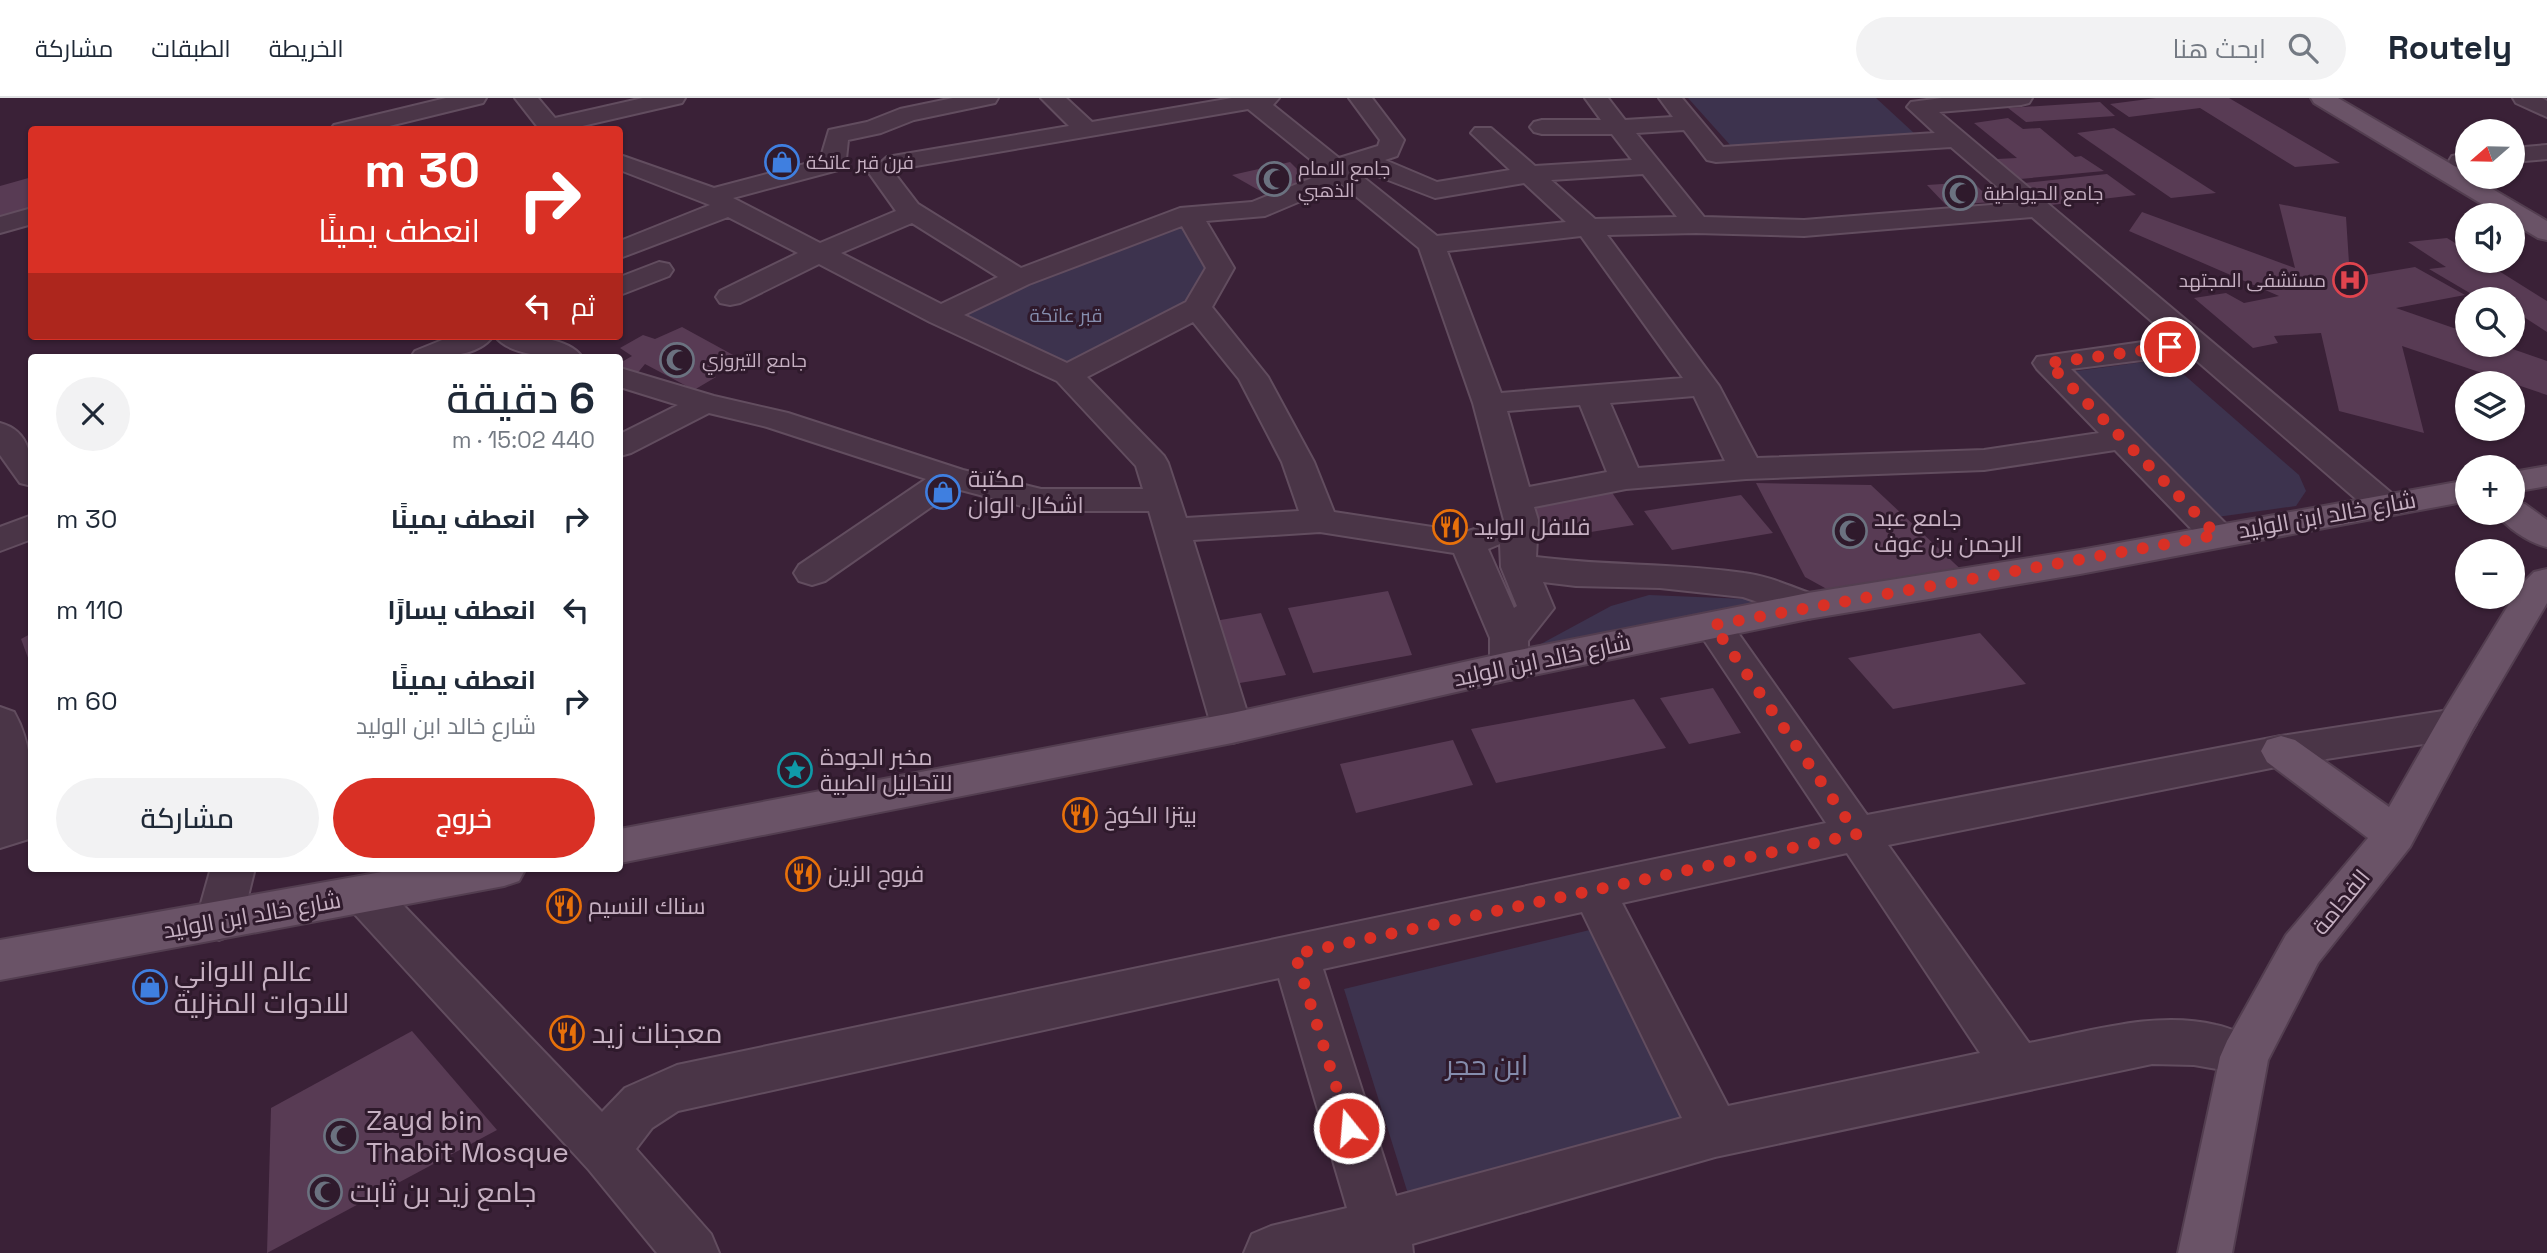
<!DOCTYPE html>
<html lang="ar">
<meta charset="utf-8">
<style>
body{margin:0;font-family:"Space Grotesk",Cairo,sans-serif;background:#f2f2f3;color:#1f2937;direction:rtl;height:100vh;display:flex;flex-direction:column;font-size:26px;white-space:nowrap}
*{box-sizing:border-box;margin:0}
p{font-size:23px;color:#747a83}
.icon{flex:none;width:38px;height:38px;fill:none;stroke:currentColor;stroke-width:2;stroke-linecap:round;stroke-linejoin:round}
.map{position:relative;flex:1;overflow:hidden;direction:ltr}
.details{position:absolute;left:28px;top:256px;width:595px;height:518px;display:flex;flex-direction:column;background:#fff;border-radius:7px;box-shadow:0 2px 5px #0004;direction:rtl}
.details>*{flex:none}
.banner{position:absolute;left:28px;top:28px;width:595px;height:214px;border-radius:7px;box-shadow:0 2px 5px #0004;direction:rtl;background:#d93025;color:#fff;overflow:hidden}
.needle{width:46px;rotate:250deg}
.buttons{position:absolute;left:2455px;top:21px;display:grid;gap:14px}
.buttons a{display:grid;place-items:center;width:70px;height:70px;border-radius:50%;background:#fff;box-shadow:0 2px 5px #0004;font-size:35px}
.pin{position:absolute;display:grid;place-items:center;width:60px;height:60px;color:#fff;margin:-30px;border:4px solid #fff;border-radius:50%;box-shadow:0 2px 7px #0007}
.me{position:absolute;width:77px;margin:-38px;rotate:343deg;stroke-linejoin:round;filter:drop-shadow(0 0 5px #0008)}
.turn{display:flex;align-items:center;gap:24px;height:147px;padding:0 28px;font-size:32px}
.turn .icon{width:91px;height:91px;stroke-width:2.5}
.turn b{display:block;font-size:49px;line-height:60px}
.then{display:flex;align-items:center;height:66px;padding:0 28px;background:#0003;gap:14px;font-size:26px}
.round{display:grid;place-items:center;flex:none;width:74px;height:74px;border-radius:37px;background:#f2f2f3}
.headline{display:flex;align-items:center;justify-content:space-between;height:119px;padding:0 28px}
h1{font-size:42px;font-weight:600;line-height:52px}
.primary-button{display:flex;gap:14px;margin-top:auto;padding:14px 28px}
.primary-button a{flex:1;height:80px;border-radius:42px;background:#d93025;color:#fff;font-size:28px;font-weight:600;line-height:80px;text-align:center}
.primary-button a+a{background:#f2f2f3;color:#1f2937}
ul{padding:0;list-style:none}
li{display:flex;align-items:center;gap:21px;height:91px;padding:0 28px}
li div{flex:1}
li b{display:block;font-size:26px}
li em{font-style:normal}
header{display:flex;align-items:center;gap:42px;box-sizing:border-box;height:98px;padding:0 35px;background:#fff;border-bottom:2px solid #e0e1e3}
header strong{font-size:33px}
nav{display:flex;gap:38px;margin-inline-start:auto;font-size:24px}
.search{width:490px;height:63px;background:#f2f2f3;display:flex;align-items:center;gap:18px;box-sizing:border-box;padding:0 24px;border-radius:38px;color:#747a83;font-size:26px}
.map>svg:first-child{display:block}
.green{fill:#3d334e}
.building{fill:#583b54}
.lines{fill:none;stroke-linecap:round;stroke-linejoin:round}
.minor-casing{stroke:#624d5f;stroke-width:4}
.major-casing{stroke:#533e50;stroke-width:4}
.minor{fill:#4a3547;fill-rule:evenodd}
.major{fill:#6a5367;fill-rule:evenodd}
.route{stroke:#d93025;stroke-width:12;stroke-dasharray:0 21.6}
.labels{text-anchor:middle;stroke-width:6;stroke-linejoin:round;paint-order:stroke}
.far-poi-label{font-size:19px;fill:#c6b0c2;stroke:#2f1a2c;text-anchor:start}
.far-park-label{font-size:19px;fill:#858dad;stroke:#2f1a2c}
.poi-label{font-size:23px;fill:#c6b0c2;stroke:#2f1a2c;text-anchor:start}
.street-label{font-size:23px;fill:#c6b0c2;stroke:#2f1a2c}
.near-poi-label{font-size:28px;fill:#c6b0c2;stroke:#2f1a2c;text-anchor:start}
.near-park-label{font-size:28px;fill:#858dad;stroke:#2f1a2c}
</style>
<header>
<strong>Routely</strong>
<div class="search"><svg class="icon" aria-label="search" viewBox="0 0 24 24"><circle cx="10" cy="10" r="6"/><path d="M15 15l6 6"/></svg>ابحث هنا</div>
<nav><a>الخريطة</a><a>الطبقات</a><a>مشاركة</a></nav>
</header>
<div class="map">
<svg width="2547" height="1155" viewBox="0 0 2547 1155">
<rect width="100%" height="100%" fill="#3a2137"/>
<g class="green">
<polygon points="1688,0 1876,0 1915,36 1731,48"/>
<polygon points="1190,119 1220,170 1197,210 1065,275 944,219"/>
<polygon points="2166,261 2299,377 2306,393 2296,408 2217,419 2069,274"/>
<polygon points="1649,497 1746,501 1786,513 1526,565 1539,547 1611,508"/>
<polygon points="1598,830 1689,1025 1409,1099 1344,891"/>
</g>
<g class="building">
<polygon points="2156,0 2229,0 2340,65 2295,69 2200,10 2129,19 2110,6"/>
<polygon points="2100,4 2115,18 2026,24 2008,10"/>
<polygon points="2008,20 2023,31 2040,30 2075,59 2081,58 2104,73 2020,81 1997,61 2017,60 1974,25"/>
<polygon points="2114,30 2216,95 2171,100 2077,35"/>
<polygon points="1290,64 1312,86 1269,98 1232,77"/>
<polygon points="2107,76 2136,97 2051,107 2024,85"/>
<polygon points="32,79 32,109 0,118 0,88"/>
<polygon points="1973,84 1993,104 1946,107 1927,87"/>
<polygon points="2279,106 2346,119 2350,180 2415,169 2465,197 2396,210 2468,235 2468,247 2501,247 2547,263 2547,297 2402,248 2424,335 2339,313 2321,235 2274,238 2278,245 2253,250 2194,200 2226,195 2244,205 2279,198 2129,133 2142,114 2295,170"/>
<polygon points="2447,140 2468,153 2468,163 2483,163 2547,203 2547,234 2513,212 2513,201 2496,201 2491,198 2480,201 2429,171 2446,169 2408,144"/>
<polygon points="682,229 735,258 706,274 716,279 694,292 645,266 635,278 620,273 620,265 632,258 620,250 643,237 655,241"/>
<polygon points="1756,385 1871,387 1969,479 1843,500 1805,479"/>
<polygon points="1609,390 1634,427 1554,440 1531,433 1522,406"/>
<polygon points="1741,397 1773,435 1672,452 1644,413"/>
<polygon points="1388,493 1412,557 1313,575 1288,510"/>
<polygon points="1261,515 1286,577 1228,587 1209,524"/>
<polygon points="32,535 32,568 31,568 21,541"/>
<polygon points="1980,535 2026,586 1893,611 1848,560"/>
<polygon points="1713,590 1741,635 1689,646 1660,600"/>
<polygon points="1634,601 1666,650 1496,685 1471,631"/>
<polygon points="1453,642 1473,687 1356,715 1340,666"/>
<polygon points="412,933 497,1032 267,1155 271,1010"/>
</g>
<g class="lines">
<g class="minor-casing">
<g id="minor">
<polygon points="446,0 486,0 483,5 373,32 330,32 334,27"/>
<polygon points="515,0 538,0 555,20 643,0 685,0 682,5 565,32 540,32"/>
<path d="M953,0H998L995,5L914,22L881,35L848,42L846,61L838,72L733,100L820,145L896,113L869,75L887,59L1069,28L1041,0H1066L1092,24L1232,0H1279L1273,7L1339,60L1378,48L1380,42L1349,0H1372L1404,42L1397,58L1385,62L1437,84L1510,72L1471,35L1475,30H1491L1535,68L1632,62L1612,36H1542L1534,34L1530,29L1534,24L1542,22H1601L1585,0H1608L1625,22L1673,19L1659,0H1682L1723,49L1935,35L1907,9L1911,4L1942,0H2032L2029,5L2021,7L1939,14L2395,398L2400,406L2395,414L2383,417L2371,414L2189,256L2071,271L2229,429L2234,437L2229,445L2217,448L2205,445L2115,352L1984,372L1746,381L1626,391L1534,409L1538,422L1536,459C1605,468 1675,465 1744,475C1770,478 1796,491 1821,499L1826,508L1821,517L1808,521L1743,499L1660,490L1576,488L1543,484L1554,510L1528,543V568L1523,578L1509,582L1495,578L1490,568V540L1454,455L1320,434L1193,442L1252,630L1246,641L1232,645L1218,641L1212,630L1149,413H1041L957,391L825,483L812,487L799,483L794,475L799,467L926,381L767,329L709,315L631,355L620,358V336L678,307L620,289V270L714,298L788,315L963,372L1041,391H1143L1136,368L1057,283L930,224L819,166L740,205L730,207L720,205L716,199L720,193L798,155L728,119L620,160V143L710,107L620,72V57L714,90L820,62L829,32L867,24L900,11ZM1248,11L1321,70L1322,76L1252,104L1180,110L1021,170L918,106L895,76L904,70ZM1684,32L1707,62L1716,64L1951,49L2016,105L1804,122L1704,119L1636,35ZM1361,68L1375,77L1435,100L1524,85L1566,124L1437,138L1353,71ZM1643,76L1677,119L1595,121L1551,82ZM1341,86L1419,150L1473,305L1504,422L1503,429L1491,426L1465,434L1334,414L1314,364L1268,279L1212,209L1234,170L1206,123L1265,118ZM2032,119L2171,240L2037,259L2033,265L2037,271L2099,335L1984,352L1757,360L1719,288L1607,137L1696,135L1804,138ZM912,125L998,179L941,206L841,155ZM1182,128L1206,170L1186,204L1067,265L964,217L1029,186ZM1581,138L1683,280L1501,295L1447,153ZM1193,224L1239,281L1282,364L1299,413L1186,420L1168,365L1164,358L1087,279ZM1694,298L1725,363L1638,370L1610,305ZM1580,307L1607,374L1529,389L1507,313ZM1500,446L1501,469L1517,508L1514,510L1488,451Z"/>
<polygon points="2513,0 2542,0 2547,3 2547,19 2516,5"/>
<polygon points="2547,47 2547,61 2513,64 2513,50"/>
<polygon points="2468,55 2468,69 2452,68 2449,63 2452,58"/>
<polygon points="32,110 32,126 0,135 0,119"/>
<polygon points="659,164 669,166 673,172 669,178 620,197 620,179"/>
<path d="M452,238H493C477,261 435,259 411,259L415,253Z"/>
<path d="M495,238C520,238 567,237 582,259C558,259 511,260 495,238Z"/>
<path d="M0,325C31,333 32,362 32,388L20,385L0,357Z"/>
<polygon points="32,417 32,441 0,453 0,429"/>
<path d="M1713,514L1726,518L1867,717L2281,638L2456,611L2470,616L2476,626L2470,636L2456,641L2281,668L1888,747L2029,945C2089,934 2155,912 2216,927C2231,930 2246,938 2261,943L2268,959L2261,975L2244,981L2217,971L2194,967L2152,966L1715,1059L1412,1146L1413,1155H1244L1252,1136L1271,1128L1347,1110L1279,880L678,1013L652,1030L636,1051L711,1136L719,1155H657L589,1072L349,810L343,797L349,784L365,779L381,784L602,1014L625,990L677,967L1826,725L1694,527L1700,518ZM1847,755L1980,955L1728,1008L1622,805ZM1582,814L1682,1020L1396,1098L1323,871Z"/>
<path d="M0,609L14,614C36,652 32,698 32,740L0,750Z"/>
<polygon points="211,770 255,770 242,823 235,836 219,842 203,836 196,823"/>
</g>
</g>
<g class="major-casing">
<g id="major">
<polygon points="2311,0 2338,0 2468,76 2468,79 2472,79 2547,123 2547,142 2538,140 2513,125 2513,117 2500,117 2314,5"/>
<polygon points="2547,368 2547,388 2513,394 2513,374"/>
<polygon points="2468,382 2468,403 2080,476 1808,521 1509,582 1232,645 620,765 620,731 1232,615 1509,554 1808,495 2080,452"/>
<path d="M2513,403L2525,406L2547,422V449C2529,445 2507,430 2496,415H2513Z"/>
<polygon points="2547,471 2547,505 2473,631 2410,749 2318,865 2268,962 2232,1155 2178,1155 2220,959 2227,943 2286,837 2368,740 2267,664 2261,653 2267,642 2281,638 2295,642 2389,709 2442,616 2520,488 2534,474"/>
<polygon points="404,770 526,770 519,783 504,788 0,882 0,842"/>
</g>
</g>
<use href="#minor" class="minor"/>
<use href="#major" class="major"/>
</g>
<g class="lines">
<polyline class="route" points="1349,1030 1295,856 1857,736 1713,527 2217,437 2048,265 2170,249"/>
</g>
<defs>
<g id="shop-ring" transform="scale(1.75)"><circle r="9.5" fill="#2f1a2c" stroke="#3f7fe0" stroke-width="1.5"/><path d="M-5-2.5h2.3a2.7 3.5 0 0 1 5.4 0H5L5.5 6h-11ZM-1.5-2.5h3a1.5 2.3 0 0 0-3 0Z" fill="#3f7fe0"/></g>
<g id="mosque-ring" transform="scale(1.75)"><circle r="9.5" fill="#2f1a2c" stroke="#6b7280" stroke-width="1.5"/><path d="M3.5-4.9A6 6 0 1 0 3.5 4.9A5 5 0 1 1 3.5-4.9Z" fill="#6b7280"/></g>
<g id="hospital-ring" transform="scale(1.75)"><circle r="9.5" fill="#2f1a2c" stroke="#e0444e" stroke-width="1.5"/><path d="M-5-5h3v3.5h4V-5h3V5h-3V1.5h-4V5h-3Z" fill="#e0444e"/></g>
<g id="restaurant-ring" transform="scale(1.75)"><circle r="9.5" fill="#2f1a2c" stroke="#e8710a" stroke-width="1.5"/><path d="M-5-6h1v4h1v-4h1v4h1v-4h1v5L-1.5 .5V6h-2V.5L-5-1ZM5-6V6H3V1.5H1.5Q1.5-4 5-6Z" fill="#e8710a"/></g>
<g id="sight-ring" transform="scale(1.75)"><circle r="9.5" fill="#2f1a2c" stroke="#0f9aa8" stroke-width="1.5"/><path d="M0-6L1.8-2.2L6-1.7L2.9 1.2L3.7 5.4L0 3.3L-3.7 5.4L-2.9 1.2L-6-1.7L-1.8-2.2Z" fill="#0f9aa8"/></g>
</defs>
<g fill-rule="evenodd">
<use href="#shop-ring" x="782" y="64"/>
<use href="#mosque-ring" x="1274" y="81"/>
<use href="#mosque-ring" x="1960" y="95"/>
<use href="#hospital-ring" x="2350" y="182"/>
<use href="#mosque-ring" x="677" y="262"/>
<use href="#shop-ring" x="943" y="394"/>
<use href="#restaurant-ring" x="1450" y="429"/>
<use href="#mosque-ring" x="1850" y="433"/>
<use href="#sight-ring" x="795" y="672"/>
<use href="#restaurant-ring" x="1080" y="717"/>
<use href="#restaurant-ring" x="803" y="776"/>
<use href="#restaurant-ring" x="564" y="808"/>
<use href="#shop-ring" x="150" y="889"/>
<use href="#restaurant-ring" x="567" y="935"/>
<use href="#mosque-ring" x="341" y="1038"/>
<use href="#mosque-ring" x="325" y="1094"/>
</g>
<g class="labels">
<g class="far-poi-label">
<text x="806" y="71">فرن قبر عاتكة</text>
<text x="1298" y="77">جامع الامام<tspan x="1298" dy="22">الذهبي</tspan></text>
<text x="1984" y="102">جامع الحيواطية</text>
<text x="2326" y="189" text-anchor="end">مستشفى المجتهد</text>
<text x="702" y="269">جامع التيروزي</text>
</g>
<g class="far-park-label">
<text x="1066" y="224">قبر عاتكة</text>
</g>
<g class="poi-label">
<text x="968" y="389">مكتبة<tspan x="968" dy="26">اشكال الوان</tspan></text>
<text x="1874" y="428">جامع عبد<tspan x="1874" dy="26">الرحمن بن عوف</tspan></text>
<text x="1474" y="437">فلافل الوليد</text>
<text x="820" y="667">مخبر الجودة<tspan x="820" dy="26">للتحاليل الطبية</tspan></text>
<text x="1104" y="725">بيتزا الكوخ</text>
<text x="828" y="784">فروج الزين</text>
<text x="588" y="816">سناك النسيم</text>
</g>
<g class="street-label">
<text transform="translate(2327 417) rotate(-10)" y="8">شارع خالد ابن الوليد</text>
<text transform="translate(1542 562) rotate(-12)" y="8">شارع خالد ابن الوليد</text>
<text transform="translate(2341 804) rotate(-51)" y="8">الفحامة</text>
<text transform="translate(252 817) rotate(-10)" y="8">شارع خالد ابن الوليد</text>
</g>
<g class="near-poi-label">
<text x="174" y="883">عالم الاواني<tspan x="174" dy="32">للادوات المنزلية</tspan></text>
<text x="592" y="945">معجنات زيد</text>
<text x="366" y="1032">Zayd bin<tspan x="366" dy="32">Thabit Mosque</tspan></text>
<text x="350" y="1104">جامع زيد بن ثابت</text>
</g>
<g class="near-park-label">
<text x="1487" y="977">ابن حجر</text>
</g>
</g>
</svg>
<div class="buttons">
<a><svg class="needle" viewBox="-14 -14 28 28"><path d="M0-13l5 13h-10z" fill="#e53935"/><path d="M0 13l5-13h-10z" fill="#747a83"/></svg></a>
<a><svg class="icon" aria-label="sound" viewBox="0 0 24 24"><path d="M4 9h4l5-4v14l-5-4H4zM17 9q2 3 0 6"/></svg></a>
<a><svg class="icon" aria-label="search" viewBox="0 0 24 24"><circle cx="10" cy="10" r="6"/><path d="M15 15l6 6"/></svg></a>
<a><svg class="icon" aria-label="layers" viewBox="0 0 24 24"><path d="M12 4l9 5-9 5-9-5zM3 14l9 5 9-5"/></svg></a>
<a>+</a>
<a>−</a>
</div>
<div class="pin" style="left:2170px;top:249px;background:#d93025"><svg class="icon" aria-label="arrive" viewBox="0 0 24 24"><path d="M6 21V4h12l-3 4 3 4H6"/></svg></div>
<svg class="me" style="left:1349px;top:1030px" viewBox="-20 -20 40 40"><circle r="17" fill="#d93025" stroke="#fff" stroke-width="3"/><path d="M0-11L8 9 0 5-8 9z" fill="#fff"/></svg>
<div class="banner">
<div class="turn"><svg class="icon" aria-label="right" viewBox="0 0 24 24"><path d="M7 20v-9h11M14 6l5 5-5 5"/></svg><div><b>30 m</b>انعطف يمينًا</div></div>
<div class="then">ثم<svg class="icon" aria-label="left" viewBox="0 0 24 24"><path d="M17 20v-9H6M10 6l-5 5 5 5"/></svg></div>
</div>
<section class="details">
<div class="headline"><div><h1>6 دقيقة</h1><p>440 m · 15:02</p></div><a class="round"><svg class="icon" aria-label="close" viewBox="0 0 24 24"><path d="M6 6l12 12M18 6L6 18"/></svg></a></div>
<ul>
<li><svg class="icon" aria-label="right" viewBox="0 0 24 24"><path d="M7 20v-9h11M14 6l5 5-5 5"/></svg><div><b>انعطف يمينًا</b></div><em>30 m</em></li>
<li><svg class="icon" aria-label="left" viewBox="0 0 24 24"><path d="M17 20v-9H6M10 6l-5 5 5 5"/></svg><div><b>انعطف يسارًا</b></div><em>110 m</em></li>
<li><svg class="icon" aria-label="right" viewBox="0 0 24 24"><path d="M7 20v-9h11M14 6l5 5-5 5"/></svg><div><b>انعطف يمينًا</b><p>شارع خالد ابن الوليد</p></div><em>60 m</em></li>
</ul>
<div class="primary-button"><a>خروج</a><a>مشاركة</a></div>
</section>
</div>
